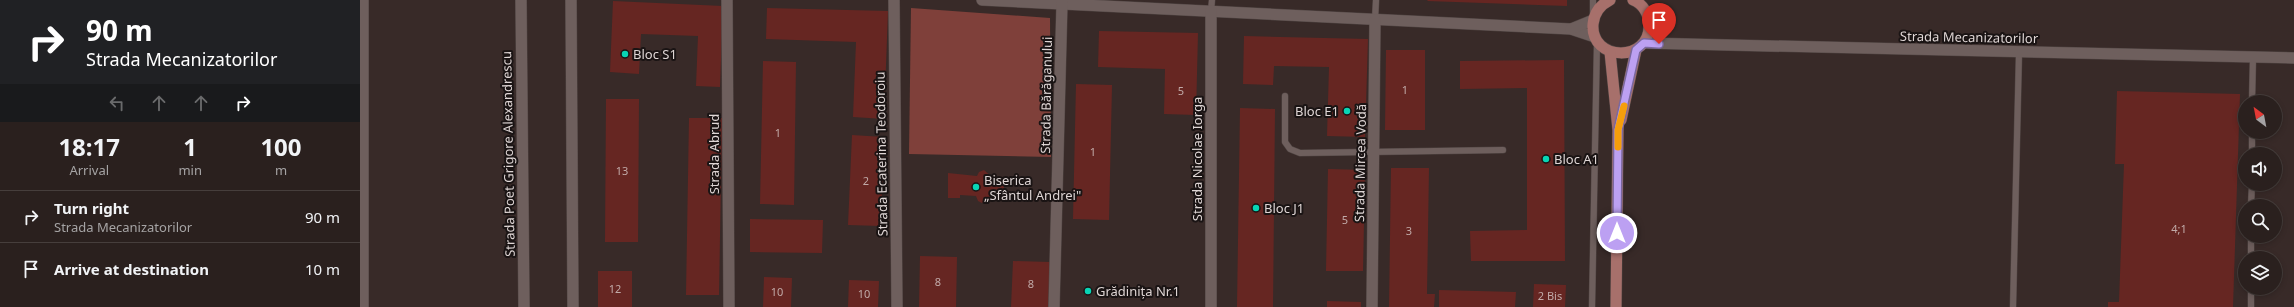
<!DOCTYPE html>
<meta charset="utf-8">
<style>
body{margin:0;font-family:"Noto Sans",sans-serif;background:#362d2b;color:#f1f3f6;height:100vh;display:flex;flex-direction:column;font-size:15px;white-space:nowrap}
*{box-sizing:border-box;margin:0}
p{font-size:13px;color:#a5a3a4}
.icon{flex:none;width:22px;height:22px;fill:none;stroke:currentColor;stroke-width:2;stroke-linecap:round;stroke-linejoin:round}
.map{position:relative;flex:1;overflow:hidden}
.sheet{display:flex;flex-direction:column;background:#2a201e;width:360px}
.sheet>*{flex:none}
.banner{background:#202124;color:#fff;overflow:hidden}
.needle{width:26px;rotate:328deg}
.fabs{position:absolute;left:1878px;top:95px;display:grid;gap:8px}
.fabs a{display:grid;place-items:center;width:44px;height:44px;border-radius:50%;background:#2a201e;box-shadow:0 2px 6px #0003,0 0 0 1px #463e3c;font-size:20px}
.pin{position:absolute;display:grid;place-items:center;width:34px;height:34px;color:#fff;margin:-41px -17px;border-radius:50% 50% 50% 0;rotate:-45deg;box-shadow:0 0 4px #0007}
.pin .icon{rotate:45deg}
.me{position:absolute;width:44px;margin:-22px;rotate:0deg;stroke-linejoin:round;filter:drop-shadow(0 0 3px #0008)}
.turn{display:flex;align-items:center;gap:14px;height:84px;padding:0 20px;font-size:18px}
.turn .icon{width:52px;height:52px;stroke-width:2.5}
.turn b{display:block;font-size:28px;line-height:34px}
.lanes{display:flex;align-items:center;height:38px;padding:0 20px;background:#0003;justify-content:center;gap:20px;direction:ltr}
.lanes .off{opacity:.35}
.eta{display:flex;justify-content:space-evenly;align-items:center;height:68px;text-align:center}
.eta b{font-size:24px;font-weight:700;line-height:28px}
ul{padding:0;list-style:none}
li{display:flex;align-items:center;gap:12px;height:52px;padding:0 20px;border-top:1px solid #463e3c}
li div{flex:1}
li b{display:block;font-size:15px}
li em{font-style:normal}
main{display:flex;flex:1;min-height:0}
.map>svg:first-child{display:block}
.green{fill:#7f403a}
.building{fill:#662622}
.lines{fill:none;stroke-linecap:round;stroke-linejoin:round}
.service-casing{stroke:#514644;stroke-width:7}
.minor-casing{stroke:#514644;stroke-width:12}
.primary-casing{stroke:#514644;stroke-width:12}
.service{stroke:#6e5f5d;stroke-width:6}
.minor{stroke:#6e5f5d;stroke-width:11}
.primary{stroke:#a7706b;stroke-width:11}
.route-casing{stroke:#7a689d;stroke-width:10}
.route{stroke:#bca0f2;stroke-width:7}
.slow{stroke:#f59e0b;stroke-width:7}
.poi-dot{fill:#08d5b5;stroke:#1a1414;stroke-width:1.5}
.labels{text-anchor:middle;stroke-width:4;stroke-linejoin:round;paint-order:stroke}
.number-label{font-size:11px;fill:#c1aaa8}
.street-label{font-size:13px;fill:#dfd6d5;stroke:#1a1414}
.poi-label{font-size:13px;fill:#dfd6d5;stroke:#1a1414;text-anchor:start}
</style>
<main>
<section class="sheet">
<div class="banner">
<div class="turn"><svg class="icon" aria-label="right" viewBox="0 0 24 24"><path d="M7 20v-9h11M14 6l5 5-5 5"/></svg><div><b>90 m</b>Strada Mecanizatorilor</div></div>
<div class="lanes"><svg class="icon off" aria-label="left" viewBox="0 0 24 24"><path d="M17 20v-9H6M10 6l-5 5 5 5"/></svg><svg class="icon off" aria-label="ahead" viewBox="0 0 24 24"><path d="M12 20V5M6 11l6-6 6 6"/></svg><svg class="icon off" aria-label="ahead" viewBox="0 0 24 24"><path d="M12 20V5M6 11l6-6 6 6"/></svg><svg class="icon" aria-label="right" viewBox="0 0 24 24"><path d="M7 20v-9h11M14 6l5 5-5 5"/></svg></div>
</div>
<div class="eta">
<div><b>18:17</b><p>Arrival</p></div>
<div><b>1</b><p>min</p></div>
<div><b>100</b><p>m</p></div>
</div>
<ul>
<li><svg class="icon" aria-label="right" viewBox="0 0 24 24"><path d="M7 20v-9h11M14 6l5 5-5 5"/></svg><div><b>Turn right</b><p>Strada Mecanizatorilor</p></div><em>90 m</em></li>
<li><svg class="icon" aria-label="arrive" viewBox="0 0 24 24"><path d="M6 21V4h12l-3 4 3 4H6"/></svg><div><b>Arrive at destination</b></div><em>10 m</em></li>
</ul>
</section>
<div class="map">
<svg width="1934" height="307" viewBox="0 0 1934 307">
<rect width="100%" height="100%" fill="#382a28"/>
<polygon class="green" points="551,8 690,18 691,157 549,154"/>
<g class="building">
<polygon points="1068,0 1207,0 1207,6 1067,1"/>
<polygon points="253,1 363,6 360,87 336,86 338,36 281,34 279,74 250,72"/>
<polygon points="407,8 528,11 524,119 493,117 496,42 406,39"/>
<polygon points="739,31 838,33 836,115 804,114 805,69 738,67"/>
<polygon points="884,36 1008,39 1005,137 967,136 969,67 914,66 913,85 883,84"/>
<polygon points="1026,50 1065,50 1065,130 1025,130"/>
<polygon points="1204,60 1205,261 1111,261 1110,231 1167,230 1167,88 1100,89 1100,61"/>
<polygon points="403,61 436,62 434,205 400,204"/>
<polygon points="716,84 752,85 749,220 713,219"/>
<polygon points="1757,91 1880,94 1873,307 1748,307 1748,302 1759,302 1764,164 1755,164"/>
<polygon points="246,99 279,99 278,242 245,242"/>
<polygon points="880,108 915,109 913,307 877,307"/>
<polygon points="329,118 362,118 359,295 326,295"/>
<polygon points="492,135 524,137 521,226 488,225"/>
<polygon points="1031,168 1069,168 1067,294 1075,294 1074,307 1029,307"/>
<polygon points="968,169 1005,170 1003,271 966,271"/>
<polygon points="624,170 633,178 640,179 644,184 644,191 639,196 632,196 622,203 618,201 616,196 600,195 600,198 588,198 588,173 617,176 619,172"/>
<polygon points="390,219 463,220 462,253 390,252"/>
<polygon points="560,256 597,257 596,307 559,307"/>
<polygon points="653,261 690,262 689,307 651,307"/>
<rect x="238" y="271" width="34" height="36"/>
<polygon points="404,277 432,278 431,307 403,307"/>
<polygon points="489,280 519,281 518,307 488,307"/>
<polygon points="1174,284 1206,285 1205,307 1173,307"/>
<polygon points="1079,290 1156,292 1155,307 1079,307"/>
<polygon points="967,301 1001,302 1001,307 967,307"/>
</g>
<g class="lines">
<g class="service-casing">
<g id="service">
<polyline points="1233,0 1233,14"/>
<polyline points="851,11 852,0"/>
<polyline points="1015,20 1016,0"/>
<polyline points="925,96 925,142 930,149 940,153 1143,150"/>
<polyline points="1892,102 1893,57"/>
<polyline points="1892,154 1892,132"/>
<polyline points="1891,206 1892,184"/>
<polyline points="1891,258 1891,236"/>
<polyline points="1232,307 1237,42"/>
<polyline points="1653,307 1659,53"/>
<polyline points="1891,307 1891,288"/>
</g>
</g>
<g class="minor-casing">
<g id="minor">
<polyline points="3,0 3,307"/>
<polyline points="161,0 164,307"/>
<polyline points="211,0 213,307"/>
<polyline points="367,0 369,307"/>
<polyline points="534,0 537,307"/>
<polyline points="622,0 1211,29 1235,37"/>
<polyline points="1211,29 1233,20"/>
<polyline points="1284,43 1934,58"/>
<polyline points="694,307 702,3"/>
<polyline points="851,307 851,11"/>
<polyline points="1012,307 1015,20"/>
</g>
</g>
<g class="primary-casing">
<g id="primary">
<path d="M1250,0C1240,5 1234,13 1233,24C1230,62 1291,63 1289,24C1289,14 1283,4 1273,0"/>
<polyline points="1250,52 1258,130 1256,307"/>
<polyline points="1261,120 1276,50"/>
</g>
</g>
<use href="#service" class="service"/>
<use href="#minor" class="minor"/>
<use href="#primary" class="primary"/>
</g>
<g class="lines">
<g class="route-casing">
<polyline id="route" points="1257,233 1258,130 1276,50 1284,43 1299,44"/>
</g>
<use href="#route" class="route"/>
<polyline class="slow" points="1258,147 1258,130 1264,106"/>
</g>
<g class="poi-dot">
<circle cx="265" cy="54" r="4"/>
<circle cx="987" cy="111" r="4"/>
<circle cx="1186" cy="159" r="4"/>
<circle cx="616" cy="187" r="4"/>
<circle cx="896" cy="208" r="4"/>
<circle cx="728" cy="291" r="4"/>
</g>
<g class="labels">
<g class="number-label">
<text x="1045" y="94">1</text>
<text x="821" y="95">5</text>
<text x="418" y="137">1</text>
<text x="733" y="156">1</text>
<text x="262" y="175">13</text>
<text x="506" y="185">2</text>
<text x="985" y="224">5</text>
<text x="1819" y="233">4;1</text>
<text x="1049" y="235">3</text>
<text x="578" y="286">8</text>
<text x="671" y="288">8</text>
<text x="255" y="293">12</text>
<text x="417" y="296">10</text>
<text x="504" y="298">10</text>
<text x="1190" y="300">2 Bis</text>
</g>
<g class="street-label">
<text transform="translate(1609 37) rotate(1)" y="5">Strada Mecanizatorilor</text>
<text transform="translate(686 95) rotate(-89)" y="5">Strada Bărăganului</text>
<text transform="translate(148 154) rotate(-91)" y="5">Strada Poet Grigore Alexandrescu</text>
<text transform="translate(354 154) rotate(-90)" y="5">Strada Abrud</text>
<text transform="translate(521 154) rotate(-91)" y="5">Strada Ecaterina Teodoroiu</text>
<text transform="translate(837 159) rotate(-90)" y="5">Strada Nicolae Iorga</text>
<text transform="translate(1000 163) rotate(-89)" y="5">Strada Mircea Vodă</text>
</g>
<g class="poi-label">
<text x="273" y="59">Bloc S1</text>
<text x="979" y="116" text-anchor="end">Bloc E1</text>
<text x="1194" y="164">Bloc A1</text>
<text x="624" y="185">Biserica<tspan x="624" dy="15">„Sfântul Andrei"</tspan></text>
<text x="904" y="213">Bloc J1</text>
<text x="736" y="296">Grădinița Nr.1</text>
</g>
</g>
</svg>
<div class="fabs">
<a><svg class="needle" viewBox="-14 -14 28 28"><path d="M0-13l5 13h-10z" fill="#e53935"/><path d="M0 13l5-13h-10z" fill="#a5a3a4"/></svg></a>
<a><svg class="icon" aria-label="sound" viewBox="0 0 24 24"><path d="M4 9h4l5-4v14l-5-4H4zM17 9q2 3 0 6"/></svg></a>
<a><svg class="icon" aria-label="search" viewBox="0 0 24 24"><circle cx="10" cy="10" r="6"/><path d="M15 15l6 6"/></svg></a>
<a><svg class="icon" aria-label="layers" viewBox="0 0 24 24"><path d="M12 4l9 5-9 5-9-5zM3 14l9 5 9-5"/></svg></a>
</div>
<div class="pin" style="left:1299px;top:44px;background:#d93025"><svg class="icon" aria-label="arrive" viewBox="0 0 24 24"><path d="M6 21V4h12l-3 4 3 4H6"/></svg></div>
<svg class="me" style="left:1257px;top:233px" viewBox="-20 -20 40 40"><circle r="17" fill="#bca0f2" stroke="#fff" stroke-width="3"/><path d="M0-11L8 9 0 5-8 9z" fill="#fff"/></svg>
</div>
</main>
